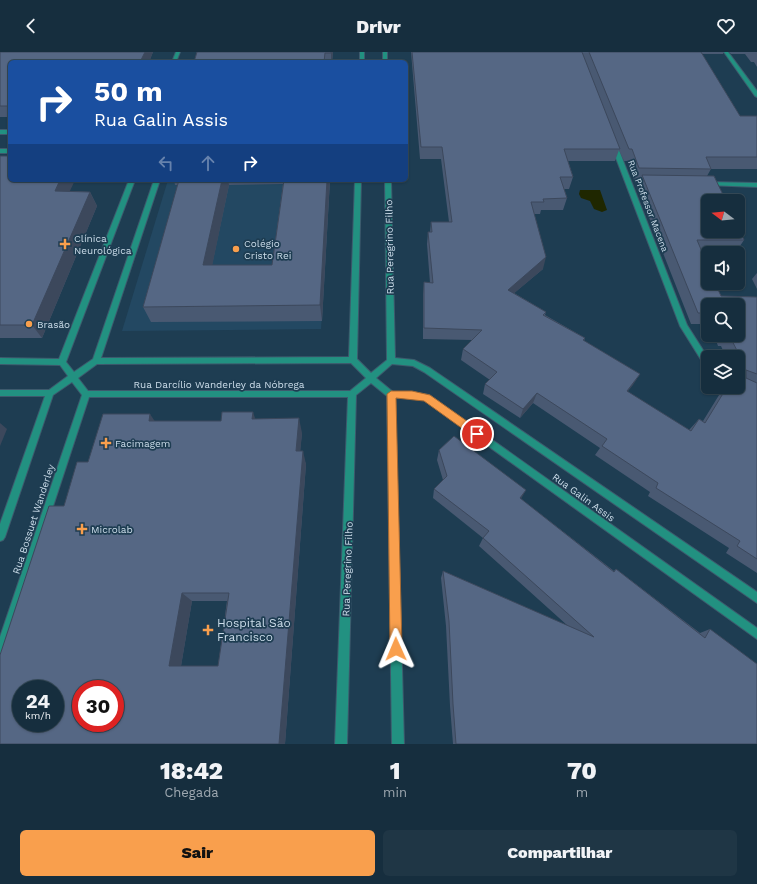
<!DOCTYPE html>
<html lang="pt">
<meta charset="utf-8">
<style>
body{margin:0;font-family:"Work Sans",sans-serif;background:#1f3645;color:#f1f3f6;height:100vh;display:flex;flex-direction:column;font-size:15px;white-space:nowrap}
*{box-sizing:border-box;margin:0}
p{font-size:13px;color:#9ea8b0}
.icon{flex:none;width:22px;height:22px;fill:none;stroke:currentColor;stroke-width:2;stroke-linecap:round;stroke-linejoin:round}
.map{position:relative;height:692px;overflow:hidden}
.sheet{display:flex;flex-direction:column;background:#162e3e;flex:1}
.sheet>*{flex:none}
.guide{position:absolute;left:8px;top:8px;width:400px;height:122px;border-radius:6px;box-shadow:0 1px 3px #0004,0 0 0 1px #354a58;background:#1a4fa0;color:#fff;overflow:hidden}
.needle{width:26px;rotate:286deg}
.fabs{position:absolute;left:701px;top:142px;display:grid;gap:8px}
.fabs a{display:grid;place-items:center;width:44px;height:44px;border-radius:6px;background:#162e3e;box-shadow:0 1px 3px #0004,0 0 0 1px #354a58;font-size:20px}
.speed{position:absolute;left:12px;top:628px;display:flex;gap:8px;font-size:20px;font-weight:700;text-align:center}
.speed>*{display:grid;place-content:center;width:52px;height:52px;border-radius:50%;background:#162e3e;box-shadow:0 1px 3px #0004,0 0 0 1px #354a58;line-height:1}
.speed small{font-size:10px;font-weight:400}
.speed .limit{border:6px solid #d22;background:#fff;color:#111}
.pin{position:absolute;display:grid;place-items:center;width:34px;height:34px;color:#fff;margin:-17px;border:2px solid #fff;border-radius:50%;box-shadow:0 1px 4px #0007}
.me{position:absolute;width:44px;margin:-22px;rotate:359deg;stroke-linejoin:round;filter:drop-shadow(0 0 3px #0008)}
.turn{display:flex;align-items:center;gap:14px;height:84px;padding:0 20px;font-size:18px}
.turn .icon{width:52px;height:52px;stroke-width:2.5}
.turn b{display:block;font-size:28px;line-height:34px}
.lanes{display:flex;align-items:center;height:38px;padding:0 20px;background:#0003;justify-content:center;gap:20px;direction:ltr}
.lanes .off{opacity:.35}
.eta{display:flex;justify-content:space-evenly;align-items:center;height:68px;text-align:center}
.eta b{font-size:24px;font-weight:800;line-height:28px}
.button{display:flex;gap:8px;margin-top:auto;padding:8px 20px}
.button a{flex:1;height:46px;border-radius:6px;background:#f99f4d;color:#111;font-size:16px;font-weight:800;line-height:46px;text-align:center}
.button a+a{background:#1f3645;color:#f1f3f6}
header{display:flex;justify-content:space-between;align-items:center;height:52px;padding:0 20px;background:#162e3e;font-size:18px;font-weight:800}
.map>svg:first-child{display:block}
.built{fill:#234862}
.water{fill:#1f2700}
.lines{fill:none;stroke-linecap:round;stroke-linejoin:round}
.minor-casing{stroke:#3d5a6d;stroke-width:2}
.minor{fill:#229181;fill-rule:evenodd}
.wall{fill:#495972;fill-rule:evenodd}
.shaded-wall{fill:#3c485c}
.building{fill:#556784;stroke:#3c485c;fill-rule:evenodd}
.route{fill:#f99f4d;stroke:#a26732}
.poi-dot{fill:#f99f4d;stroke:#1e3d52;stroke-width:1.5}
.labels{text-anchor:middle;stroke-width:3.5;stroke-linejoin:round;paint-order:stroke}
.far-street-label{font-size:9px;fill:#ccddea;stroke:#1e3d52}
.poi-label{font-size:10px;fill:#ccddea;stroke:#1e3d52;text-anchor:start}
.street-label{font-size:10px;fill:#ccddea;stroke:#1e3d52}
.near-poi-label{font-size:12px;fill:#ccddea;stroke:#1e3d52;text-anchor:start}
</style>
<header><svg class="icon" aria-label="back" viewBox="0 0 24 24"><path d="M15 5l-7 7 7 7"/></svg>Drivr<svg class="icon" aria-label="heart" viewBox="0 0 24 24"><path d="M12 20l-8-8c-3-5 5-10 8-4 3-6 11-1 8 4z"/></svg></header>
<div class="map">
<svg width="757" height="692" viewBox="0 0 757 692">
<rect width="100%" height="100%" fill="#1e3d52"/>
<polygon class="built" points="168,128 330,128 321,277 122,279"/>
<polygon class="water" points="580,138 600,138 607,158 602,160 594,157 590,149 581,146 579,142"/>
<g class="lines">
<g class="minor-casing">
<g id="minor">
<polygon points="176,0 180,0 176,10 172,10"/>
<rect x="360" y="0" width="4" height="10"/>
<rect x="383" y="0" width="4" height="10"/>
<polygon points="724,0 728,0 757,39 757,45 755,44"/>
<rect x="0" y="78" width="10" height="4"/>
<polygon points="614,91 617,93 687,273 708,306 708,315 705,314 680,274 611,93"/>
<rect x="0" y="97" width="10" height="4"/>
<path d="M129,128H135L66,310L74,320L93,307L154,128H160L101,306L349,305L355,128H361L357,307L371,321L387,308L385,128H391L395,306L414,308L430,316L757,540V551L424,320L413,314L392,312L376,326L393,340H412L429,343L757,576V587L424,348L412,346H395L404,692H392L387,344L371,331L356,343L347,692H335L348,345H89L5,600L4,604L0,605V585L82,343L72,330L53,343L5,485L3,488L0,489V472L45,344H0V338H49L68,324L60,313L0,312V306L59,307ZM351,311L366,326L350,339H88L78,326L97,312Z"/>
<polygon points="708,130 757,131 757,135 706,133 705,132"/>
</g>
</g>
<use href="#minor" class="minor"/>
</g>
<g class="wall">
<polygon points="0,0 153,0 149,10 10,10 10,65 0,65"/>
<polygon points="197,0 333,0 332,10 194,10"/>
<path d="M411,0H724L723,2H702L740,64H757V117H711L707,124L744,188L736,200L702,199L721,244L757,245V521L726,501L729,496L648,444L650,440L595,403L600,396L533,351L520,366L483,342L485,332L490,328L461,308L463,297L472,288L423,287V242L424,230L430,231L427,192L428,180H430L431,170H449L441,107H420ZM619,98L624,109H627L634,128H640L637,135L691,272H708V253H738V283H714L718,294H721L726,305H738V335H724L703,369L699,367L689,378L627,340L640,322L584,289L585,286L545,263L546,260L514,241L543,217L534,162H540L541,158H563L567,146L564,137H569L573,125L568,109H615Z"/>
<polygon points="729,0 757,0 757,15 754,10 751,10 745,2 731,2"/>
<polygon points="0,104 10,128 75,128 69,139 90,140 97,154 42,286 0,286"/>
<path d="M174,128H330L322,269L151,270L143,255L178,133H175ZM283,132L272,213H212L229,133Z"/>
<polygon points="757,221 757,237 752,227"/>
<path d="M255,367L302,381L300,399L306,412L285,692H0L64,454L88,410L155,369H221ZM192,549H227L218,614H181Z"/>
<polygon points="439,398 521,447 614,519 616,517 700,581 710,577 757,692 453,692 450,654 446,574 441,526 443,519 568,574 479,494 483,486 433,446 434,437 443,428 437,408"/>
</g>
<g class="shaded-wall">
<polygon points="145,0 153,0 149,10 140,10"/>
<polygon points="331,0 333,0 332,10 331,10"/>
<polygon points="60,128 75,128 63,154 55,139"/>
<polygon points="222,128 228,128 229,133 209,229 203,213"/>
<polygon points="327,128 330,128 322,269 320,253"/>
<polygon points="90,140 97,154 42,286 32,273"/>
<polygon points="546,205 543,217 505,249 508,238"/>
<polygon points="640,322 633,333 620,349 627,339"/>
<polygon points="537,341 533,351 520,366 523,357"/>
<polygon points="253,360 258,375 252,367"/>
<polygon points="150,362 160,377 149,369"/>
<polygon points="299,366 302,381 299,413 296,399"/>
<polygon points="0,371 7,377 0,394"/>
<polygon points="303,399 306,412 285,692 279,692"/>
<polygon points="526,438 521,447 520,446"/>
<polygon points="182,541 192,549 180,620 169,614"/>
</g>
<g class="building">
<polygon points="0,0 145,0 140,10 10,10 10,54 0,54"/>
<polygon points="197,0 331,0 331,1 325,1 324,10 194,10"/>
<polygon points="412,0 582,0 620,97 564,97 573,125 560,125 567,146 543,147 544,150 531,150 546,205 508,238 546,260 543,263 585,286 583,288 640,322 627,339 691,379 699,367 705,371 727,335 738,335 738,318 743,310 729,283 726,283 738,283 738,253 708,253 708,261 698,261 642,123 714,124 726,149 708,149 708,179 738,179 738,175 744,188 697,188 708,214 708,231 715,231 721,244 757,245 757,322 746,318 746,326 757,331 757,507 737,494 740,489 656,436 658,431 602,394 607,387 537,341 523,357 485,332 497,320 463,297 482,278 424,276 424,230 433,231 428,180 432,180 431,170 452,170 442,95 421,95"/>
<polygon points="589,0 701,0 740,64 757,64 757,105 706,105 711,117 639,116 632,97 629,97"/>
<polygon points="0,104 10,104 10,128 60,128 55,139 90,140 32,273 0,273"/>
<polygon points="179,128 222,128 203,213 272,213 284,128 327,128 320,253 143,255"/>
<path d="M222,360H253L252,367L299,366L296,399H303L279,692H0V603L49,454H64L77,410H88L103,362H150L149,369H221ZM182,541H229L218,614H169ZM21,637H55V671H21ZM81,637H115V671H81Z"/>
<polygon points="454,384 526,438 520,446 614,520 616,517 705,586 710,577 757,612 757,692 456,692 453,652 449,569 443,519 594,585 483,486 489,479 434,437 447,424 439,398"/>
</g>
<polygon class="route" points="391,339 412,339 430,343 481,379 482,382 477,386 474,385 424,349 396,346 402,597 400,601 396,603 392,601 390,597 387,342"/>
<g class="poi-dot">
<path d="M63 186h4v4h4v4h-4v4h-4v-4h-4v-4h4z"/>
<circle cx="236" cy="197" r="4"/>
<circle cx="29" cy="272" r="4"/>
<path d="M104 385h4v4h4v4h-4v4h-4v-4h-4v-4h4z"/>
<path d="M80 471h4v4h4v4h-4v4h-4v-4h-4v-4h4z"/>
<path d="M206 572h4v4h4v4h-4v4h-4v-4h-4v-4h4z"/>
</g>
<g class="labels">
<g class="far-street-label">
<text transform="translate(648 154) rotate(69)" y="3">Rua Professor Macena</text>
</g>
<g class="poi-label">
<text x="74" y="190">Clínica<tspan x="74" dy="12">Neurológica</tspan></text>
<text x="244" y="195">Colégio<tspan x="244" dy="12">Cristo Rei</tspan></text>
<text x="37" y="276">Brasão</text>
<text x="115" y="395">Facimagem</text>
<text x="91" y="481">Microlab</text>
</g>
<g class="street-label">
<text transform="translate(389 195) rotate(-91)" y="4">Rua Peregrino Filho</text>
<text x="219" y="336">Rua Darcílio Wanderley da Nóbrega</text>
<text transform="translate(584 445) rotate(36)" y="4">Rua Galin Assis</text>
<text transform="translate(33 467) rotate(-72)" y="4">Rua Bossuet Wanderley</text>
<text transform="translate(347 517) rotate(-88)" y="4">Rua Peregrino Filho</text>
</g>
<g class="near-poi-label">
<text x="217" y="575">Hospital São<tspan x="217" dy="14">Francisco</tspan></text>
</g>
</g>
</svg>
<div class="fabs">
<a><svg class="needle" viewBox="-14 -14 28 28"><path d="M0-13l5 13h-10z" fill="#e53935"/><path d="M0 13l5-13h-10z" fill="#9ea8b0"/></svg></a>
<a><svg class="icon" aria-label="sound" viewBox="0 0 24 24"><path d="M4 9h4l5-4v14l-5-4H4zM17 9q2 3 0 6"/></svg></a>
<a><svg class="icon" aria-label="search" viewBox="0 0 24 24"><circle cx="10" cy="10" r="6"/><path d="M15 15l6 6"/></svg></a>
<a><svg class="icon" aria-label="layers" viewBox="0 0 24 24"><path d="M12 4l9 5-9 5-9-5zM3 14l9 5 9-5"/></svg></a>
</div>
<div class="speed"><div>24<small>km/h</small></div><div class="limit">30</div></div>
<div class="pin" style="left:477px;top:382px;background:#d93025"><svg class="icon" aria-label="arrive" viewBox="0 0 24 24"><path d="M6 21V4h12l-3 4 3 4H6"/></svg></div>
<svg class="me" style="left:396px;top:597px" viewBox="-20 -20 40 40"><path d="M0-17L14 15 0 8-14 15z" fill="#f99f4d" stroke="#fff" stroke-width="4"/></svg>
<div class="guide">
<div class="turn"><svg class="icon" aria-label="right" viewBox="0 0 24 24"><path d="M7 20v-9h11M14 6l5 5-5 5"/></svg><div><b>50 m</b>Rua Galin Assis</div></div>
<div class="lanes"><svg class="icon off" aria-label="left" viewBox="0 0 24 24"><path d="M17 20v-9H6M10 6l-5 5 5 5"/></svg><svg class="icon off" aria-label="ahead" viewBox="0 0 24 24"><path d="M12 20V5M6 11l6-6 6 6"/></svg><svg class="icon" aria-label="right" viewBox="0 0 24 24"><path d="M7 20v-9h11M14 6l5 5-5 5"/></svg></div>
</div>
</div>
<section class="sheet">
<div class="eta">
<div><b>18:42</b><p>Chegada</p></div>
<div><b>1</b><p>min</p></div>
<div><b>70</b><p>m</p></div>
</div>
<div class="button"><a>Sair</a><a>Compartilhar</a></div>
</section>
